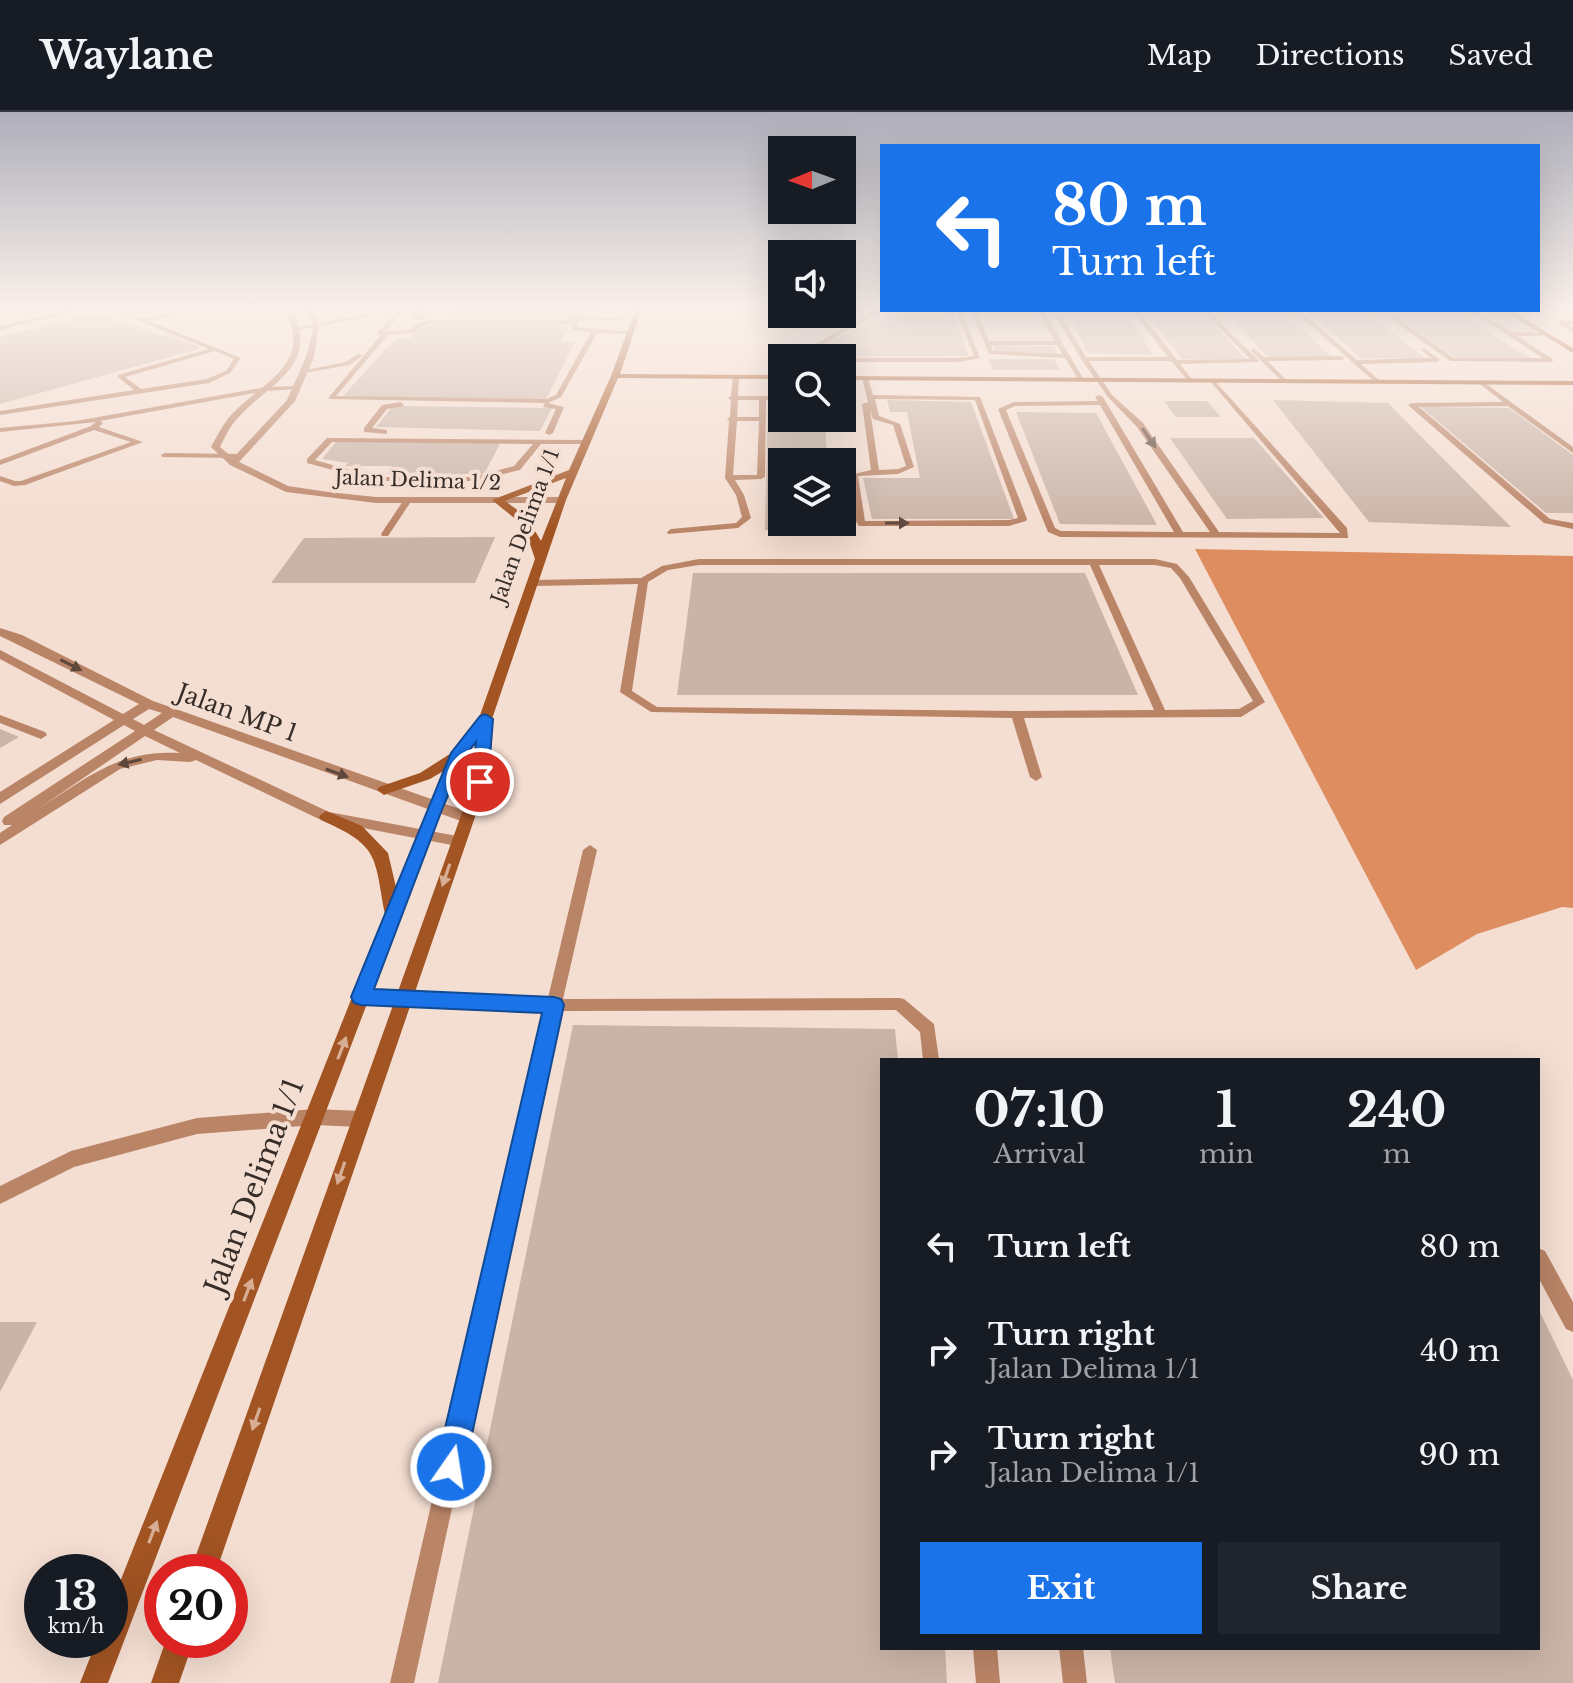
<!DOCTYPE html>
<style>
body{margin:0;font-family:"Libre Baskerville",serif;background:#20242c;color:#f1f3f6;height:100vh;display:flex;flex-direction:column;font-size:30px;white-space:nowrap}
*{box-sizing:border-box;margin:0}
p{font-size:26px;color:#9ea1a6}
.icon{flex:none;width:44px;height:44px;fill:none;stroke:currentColor;stroke-width:2;stroke-linecap:round;stroke-linejoin:round}
.map{position:relative;flex:1;overflow:hidden}
.details{position:absolute;left:880px;top:946px;width:660px;height:592px;display:flex;flex-direction:column;background:#171b24;border-radius:0px;box-shadow:0 8px 32px #0002}
.details>*{flex:none}
.guide{position:absolute;left:880px;top:32px;width:660px;height:168px;border-radius:0px;box-shadow:0 8px 32px #0002;background:#1a73e8;color:#fff;overflow:hidden}
.needle{width:52px;rotate:269deg}
.controls{position:absolute;left:768px;top:24px;display:grid;gap:16px}
.controls a{display:grid;place-items:center;width:88px;height:88px;border-radius:0px;background:#171b24;box-shadow:0 8px 32px #0002;font-size:40px}
.speed{position:absolute;left:24px;top:1442px;display:flex;gap:16px;font-size:40px;font-weight:700;text-align:center}
.speed>*{display:grid;place-content:center;width:104px;height:104px;border-radius:50%;background:#171b24;box-shadow:0 8px 32px #0002;line-height:1}
.speed small{font-size:20px;font-weight:400}
.speed .limit{border:12px solid #d22;background:#fff;color:#111}
.pin{position:absolute;display:grid;place-items:center;width:68px;height:68px;color:#fff;margin:-34px;border:4px solid #fff;border-radius:50%;box-shadow:0 2px 8px #0007}
.me{position:absolute;width:88px;margin:-44px;rotate:13deg;stroke-linejoin:round;filter:drop-shadow(0 0 6px #0008)}
.turn{display:flex;align-items:center;gap:28px;height:168px;padding:0 40px;font-size:36px}
.turn .icon{width:104px;height:104px;stroke-width:2.5}
.turn b{display:block;font-size:56px;line-height:68px}
.eta{display:flex;justify-content:space-evenly;align-items:center;height:136px;text-align:center}
.eta b{font-size:48px;font-weight:800;line-height:56px}
.action{display:flex;gap:16px;margin-top:auto;padding:16px 40px}
.action a{flex:1;height:92px;border-radius:0px;background:#1a73e8;color:#fff;font-size:32px;font-weight:800;line-height:92px;text-align:center}
.action a+a{background:#20242c;color:#f1f3f6}
ul{padding:0;list-style:none}
li{display:flex;align-items:center;gap:24px;height:104px;padding:0 40px}
li div{flex:1}
li b{display:block;font-size:30px}
li em{font-style:normal}
header{display:flex;align-items:center;gap:48px;box-sizing:border-box;height:112px;padding:0 40px;background:#171b24;border-bottom:2px solid #363941}
header strong{font-size:38px}
nav{display:flex;gap:44px;margin-inline-start:auto;font-size:28px}
.map>svg:first-child{display:block}
.forest{fill:#dd8d5f}
.building{fill:#cab4a8}
.lines{fill:none;stroke-linecap:round;stroke-linejoin:round}
.lane{fill:#ba8467;fill-rule:evenodd}
.street{fill:#ba8467;fill-rule:evenodd}
.secondary{fill:#a25423;fill-rule:evenodd}
.oneway{fill:#5e473c}
.oneway2{fill:#d7ad94}
.route{fill:#1a73e8;stroke:#114b97;stroke-width:2}
.labels{text-anchor:middle;stroke-width:8;stroke-linejoin:round;paint-order:stroke}
.far-street-label{font-size:20px;fill:#362d29;stroke:#f4ddd1}
.street-label{font-size:24px;fill:#362d29;stroke:#f4ddd1}
.near-street-label{font-size:28px;fill:#362d29;stroke:#f4ddd1}
</style>
<header>
<strong>Waylane</strong>
<nav><a>Map</a><a>Directions</a><a>Saved</a></nav>
</header>
<div class="map">
<svg width="1573" height="1571" viewBox="0 0 1573 1571">
<rect width="100%" height="100%" fill="#f4ddd1"/>
<polygon class="forest" points="1195,437 1573,444 1573,796 1562,795 1477,822 1416,858"/>
<g class="building">
<polygon points="455,196 603,196 599,205 449,205"/>
<polygon points="1067,198 1126,198 1153,243 1087,241"/>
<polygon points="1143,198 1200,198 1246,247 1182,247"/>
<polygon points="1222,198 1280,198 1332,245 1268,245"/>
<polygon points="1305,198 1363,198 1426,247 1361,246"/>
<polygon points="1388,199 1455,199 1530,246 1456,246"/>
<polygon points="96,201 163,224 170,223 202,236 0,292 0,225"/>
<polygon points="885,202 953,203 969,244 818,245 817,236"/>
<polygon points="435,211 563,211 561,215 569,215 561,230 575,230 546,287 341,286 396,226 411,226 421,214 432,214"/>
<polygon points="993,233 1054,234 1058,242 995,241"/>
<polygon points="988,247 1054,247 1060,258 993,258"/>
<polygon points="887,288 971,290 1014,407 872,407 863,366 920,366 907,300 890,300"/>
<polygon points="1273,288 1388,291 1511,415 1369,410"/>
<polygon points="768,289 782,289 782,306 824,306 828,350 782,350 782,410 833,410 834,418 765,418"/>
<polygon points="1164,289 1207,289 1221,305 1176,305"/>
<polygon points="393,294 552,296 540,319 376,315"/>
<polygon points="1421,295 1509,296 1573,343 1573,401 1546,401"/>
<polygon points="1016,300 1096,301 1157,413 1060,412"/>
<polygon points="1170,326 1254,326 1324,406 1227,407"/>
<polygon points="336,330 501,330 484,362 387,362 392,354 345,354 348,351 322,347"/>
<polygon points="495,425 475,471 271,471 304,426"/>
<polygon points="693,461 1085,461 1138,583 677,583"/>
<polygon points="0,617 19,625 0,636"/>
<polygon points="573,913 895,917 898,948 882,948 882,1536 945,1536 947,1571 438,1571"/>
<polygon points="1538,1196 1573,1268 1573,1571 1115,1571 1110,1536 1538,1536"/>
<polygon points="0,1210 37,1210 0,1280"/>
</g>
<g class="lines">
<g class="lane">
<polygon points="0,196 5,196 0,199"/>
<polygon points="75,196 87,196 0,218 0,214"/>
<path d="M107,196C121,196 134,207 146,206C162,204 176,196 193,196L149,209L241,246L230,261L209,271L0,303V299L134,278L118,265V263L209,237ZM215,239L234,247L226,259L207,267L141,277L125,265Z"/>
<polygon points="204,196 212,196 213,197 210,199"/>
<path d="M400,196H407L385,219L410,218L417,212L427,209L411,206L419,196H426L419,205L431,208H565L567,205L636,207L577,209L578,215L632,220L629,222L597,221L561,285L548,291L564,295L553,321L549,323L545,321L556,297L543,295L545,291L329,287V285L381,223H377V221ZM432,211L572,212L573,218L591,220L556,283L547,287L336,284L388,223L414,221L421,214Z"/>
<polygon points="737,196 752,196 809,206 829,202 809,210"/>
<polygon points="882,197 892,198 878,201 805,243 807,246 801,246 798,242 875,198"/>
<polygon points="935,198 961,199 980,246 959,250 842,250 842,246 959,246 974,244 957,202"/>
<path d="M974,198L977,200L989,229H1055L1037,198H1043L1084,268L1079,269L1065,246L989,242L971,200ZM991,233H1057L1062,242L993,239Z"/>
<path d="M1052,198H1058L1086,245H1168L1132,198H1138L1177,248L1250,247L1202,198H1208L1258,248V250L1180,252L1193,269L1190,271L1171,249H1089L1112,283L1143,311L1219,420L1340,421L1211,270L1213,267L1347,416L1348,426L1060,425L1048,420L998,297L1014,290L1098,289L1095,285L1099,283L1103,285L1183,420H1210L1137,315L1108,285L1081,247ZM1100,293L1174,420L1061,419L1055,416L1006,298L1015,294Z"/>
<polygon points="1293,198 1299,198 1357,248 1431,246 1421,238 1424,236 1440,248 1437,250 1361,252 1381,270 1376,271"/>
<polygon points="1379,198 1386,198 1454,246 1543,246 1468,198 1475,198 1511,220 1545,221 1543,224 1517,224 1554,248 1551,250 1450,249"/>
<polygon points="366,202 368,205 298,218 295,216"/>
<polygon points="1560,208 1573,208 1573,212 1567,212 1573,215 1573,220 1558,211"/>
<polygon points="1251,237 1255,237 1264,245 1341,244 1344,246 1341,248 1268,249 1286,268 1284,271 1251,239"/>
<polygon points="358,242 363,243 350,253 304,261 301,259 346,250"/>
<path d="M736,263L739,265L738,284H782V288H766L765,365L761,367L735,368L744,383L751,406L738,416L668,422L667,420L671,417L736,411L742,405L736,383L725,366L729,309L727,307L730,305L731,288L728,286L731,284L733,265ZM738,288H759V305H737ZM737,309H759L757,363H733Z"/>
<path d="M865,264L868,266L873,283L980,285L1027,407L1026,409L1009,414H859L855,408L850,363L871,358L862,292L868,290L862,266ZM875,287L975,288L1018,406L1009,408L865,409L858,364L898,362L914,355L900,312L879,304ZM870,298L873,307L893,313L906,354L898,357L879,358Z"/>
<polygon points="1482,269 1573,335 1573,341 1508,294 1419,295 1550,407 1573,411 1573,417 1544,411 1408,293 1412,291 1503,290 1480,272"/>
<polygon points="297,274 299,277 266,279 100,309 103,311 99,315 143,330 25,373 14,374 0,369 0,364 15,369 21,369 131,330 94,318 0,353 0,348 91,314 96,310 0,320 0,316 76,309 266,275"/>
<polygon points="401,290 404,294 387,297 372,316 387,318 387,322 364,320 364,316 382,293"/>
<path d="M327,326L587,328L591,330L587,332H541L520,358L474,369H374L307,351V347ZM332,330L533,332L514,354L474,365H374L315,348Z"/>
<polygon points="165,341 239,342 243,344 239,346 162,345 161,343"/>
<polygon points="405,386 412,388 388,424 382,424 381,422"/>
<path d="M699,447H1155L1177,452L1189,465L1265,590L1241,605L1024,606L1042,665L1036,669L1030,665L1012,606L651,600L620,580L638,472L534,474L529,471L534,468L641,466L662,454ZM699,453H1090L1154,598L1017,599L657,595L632,579L648,470L668,458ZM1099,453H1155L1171,456L1180,466L1253,589L1239,597L1165,598Z"/>
<polygon points="0,603 45,620 47,623 41,627 0,611"/>
<polygon points="590,733 597,738 563,887 899,886 904,887 934,912 939,948 923,948 920,920 896,898 560,899 414,1571 390,1571 545,899 361,891 356,890 353,885 356,880 361,879 548,886 583,738"/>
<polygon points="315,997 360,999 366,1001 369,1007 366,1013 360,1015 315,1013 197,1022 74,1055 0,1092 0,1074 71,1039 197,1006"/>
<polygon points="1538,1136 1545,1139 1573,1190 1573,1220 1566,1217 1538,1165"/>
<polygon points="973,1536 997,1536 1000,1571 976,1571"/>
<polygon points="1059,1536 1083,1536 1087,1571 1063,1571"/>
</g>
<g class="street">
<path d="M284,196H291C322,255 269,270 236,308C229,316 225,325 220,335L233,346L287,288L306,245L312,222L313,213L302,196H309L319,213L314,245L295,289L239,350L288,374L328,380L376,385H561L566,388L561,391H376L286,380L230,353L211,335C217,324 223,312 231,303C264,268 314,253 284,196Z"/>
<path d="M0,516L22,523L153,589L471,701L473,705L471,709H461L173,605L154,618L329,700L457,724L465,729L457,734L321,708L196,648L190,650L157,648L120,657L0,733V721L12,713H4L2,709L4,705L135,619L124,613L0,692V680L114,608L0,547V538L123,602L139,592L0,524ZM149,597L162,601L144,613L133,607ZM145,624L180,641C119,637 87,666 38,697Z"/>
</g>
<g class="secondary">
<path d="M636,196H642L620,262L782,263V267L618,266L566,388L492,607L487,670L216,1460H190L473,670L477,627L465,642L442,695L108,1571H80L97,1528H110V1495L385,802C374,744 380,734 321,708L319,704L326,699L362,714L388,741L396,775L445,658L430,667L389,681L384,683L377,678L379,675L420,661L453,640L479,606L535,447L524,414L492,388L569,358L611,264ZM566,366L541,429L526,404L505,389Z"/>
<polygon points="1502,198 1510,198 1573,236 1573,241"/>
<polygon points="842,264 1573,269 1573,273 842,268"/>
<polygon points="166,1528 194,1528 179,1571 151,1571"/>
</g>
</g>
<defs><path id="oneway-solid" d="M-6-.8H1V-3.2L6.5 0L1 3.2V.8H-6Z" transform="scale(2)"/></defs>
<g class="oneway">
<use href="#oneway-solid" transform="translate(1149 326) rotate(56)"/>
<use href="#oneway-solid" transform="translate(897 411)"/>
<use href="#oneway-solid" transform="translate(71 553) rotate(27)"/>
<use href="#oneway-solid" transform="translate(130 650) rotate(167)"/>
<use href="#oneway-solid" transform="translate(337 661) rotate(20)"/>
</g>
<g class="oneway2">
<use href="#oneway-solid" transform="translate(446 763) rotate(109)"/>
<use href="#oneway-solid" transform="translate(342 936) rotate(-69)"/>
<use href="#oneway-solid" transform="translate(341 1061) rotate(109)"/>
<use href="#oneway-solid" transform="translate(248 1178) rotate(-69)"/>
<use href="#oneway-solid" transform="translate(256 1307) rotate(109)"/>
<use href="#oneway-solid" transform="translate(153 1420) rotate(-69)"/>
</g>
<linearGradient id="sky" x2="0" y2="1"><stop stop-color="#aeaeba"/><stop offset="0.47" stop-color="#faf0ea"/><stop offset="1" stop-color="#faf0ea" stop-opacity="0"/></linearGradient>
<rect width="1573" height="416" fill="url(#sky)"/>
<polygon class="route" points="485,602 493,607 488,670 480,675 472,670 476,630 466,642 443,695 374,877 554,885 561,887 564,893 465,1355 461,1365 451,1370 441,1365 436,1355 542,901 361,893 354,891 351,885 451,641 480,604"/>
<g class="labels">
<g class="far-street-label">
<text transform="translate(418 368) rotate(2)" y="7">Jalan Delima 1/2</text>
<text transform="translate(525 414) rotate(-70)" y="7">Jalan Delima 1/1</text>
</g>
<g class="street-label">
<text transform="translate(237 601) rotate(20)" y="8">Jalan MP 1</text>
</g>
<g class="near-street-label">
<text transform="translate(254 1074) rotate(-69)" y="10">Jalan Delima 1/1</text>
</g>
</g>
</svg>
<div class="controls">
<a><svg class="needle" viewBox="-14 -14 28 28"><path d="M0-13l5 13h-10z" fill="#e53935"/><path d="M0 13l5-13h-10z" fill="#9ea1a6"/></svg></a>
<a><svg class="icon" aria-label="sound" viewBox="0 0 24 24"><path d="M4 9h4l5-4v14l-5-4H4zM17 9q2 3 0 6"/></svg></a>
<a><svg class="icon" aria-label="search" viewBox="0 0 24 24"><circle cx="10" cy="10" r="6"/><path d="M15 15l6 6"/></svg></a>
<a><svg class="icon" aria-label="layers" viewBox="0 0 24 24"><path d="M12 4l9 5-9 5-9-5zM3 14l9 5 9-5"/></svg></a>
</div>
<div class="speed"><div>13<small>km/h</small></div><div class="limit">20</div></div>
<div class="pin" style="left:480px;top:670px;background:#d93025"><svg class="icon" aria-label="arrive" viewBox="0 0 24 24"><path d="M6 21V4h12l-3 4 3 4H6"/></svg></div>
<svg class="me" style="left:451px;top:1355px" viewBox="-20 -20 40 40"><circle r="17" fill="#1a73e8" stroke="#fff" stroke-width="3"/><path d="M0-11L8 9 0 5-8 9z" fill="#fff"/></svg>
<div class="guide">
<div class="turn"><svg class="icon" aria-label="left" viewBox="0 0 24 24"><path d="M17 20v-9H6M10 6l-5 5 5 5"/></svg><div><b>80 m</b>Turn left</div></div>
</div>
<section class="details">
<div class="eta">
<div><b>07:10</b><p>Arrival</p></div>
<div><b>1</b><p>min</p></div>
<div><b>240</b><p>m</p></div>
</div>
<ul>
<li><svg class="icon" aria-label="left" viewBox="0 0 24 24"><path d="M17 20v-9H6M10 6l-5 5 5 5"/></svg><div><b>Turn left</b></div><em>80 m</em></li>
<li><svg class="icon" aria-label="right" viewBox="0 0 24 24"><path d="M7 20v-9h11M14 6l5 5-5 5"/></svg><div><b>Turn right</b><p>Jalan Delima 1/1</p></div><em>40 m</em></li>
<li><svg class="icon" aria-label="right" viewBox="0 0 24 24"><path d="M7 20v-9h11M14 6l5 5-5 5"/></svg><div><b>Turn right</b><p>Jalan Delima 1/1</p></div><em>90 m</em></li>
</ul>
<div class="action"><a>Exit</a><a>Share</a></div>
</section>
</div>
